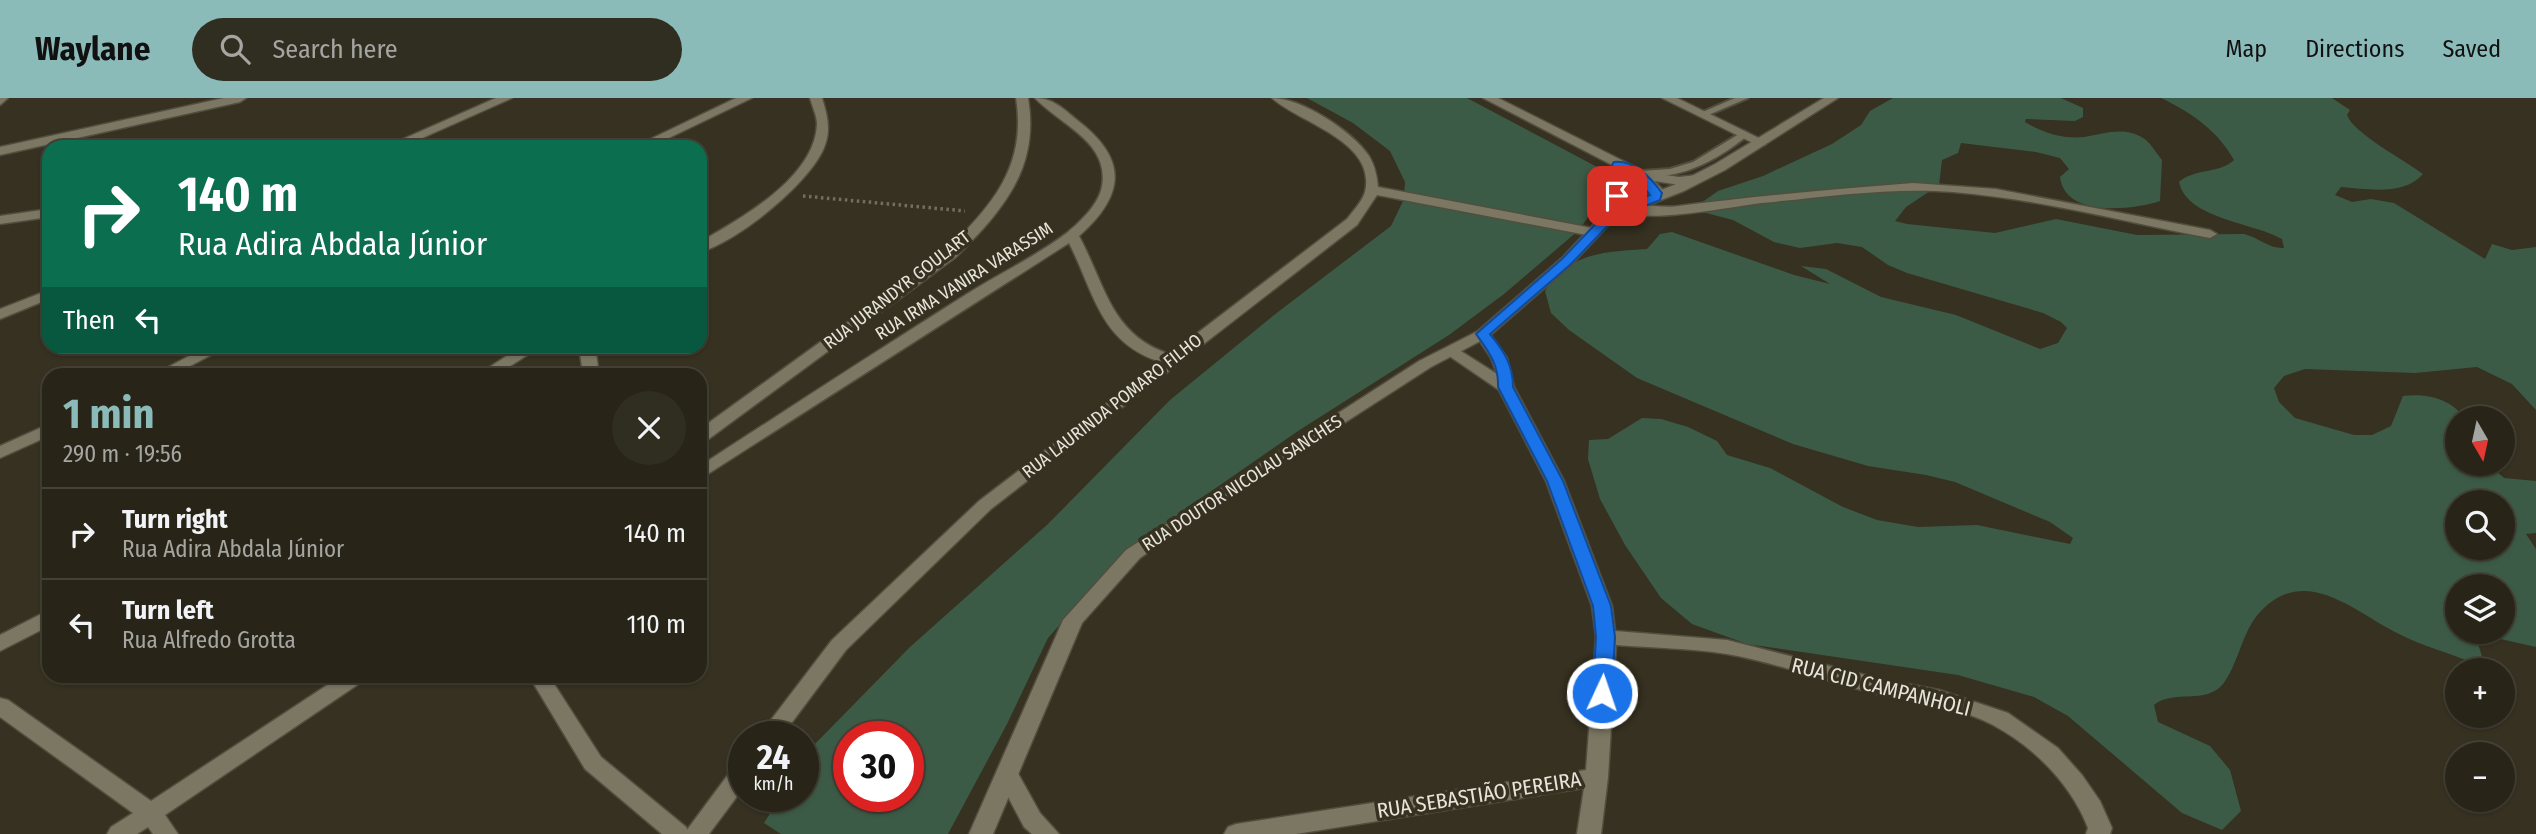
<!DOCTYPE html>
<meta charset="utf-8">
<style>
body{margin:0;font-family:"Fira Sans Condensed",sans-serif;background:#302d21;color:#f1f3f6;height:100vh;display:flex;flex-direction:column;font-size:26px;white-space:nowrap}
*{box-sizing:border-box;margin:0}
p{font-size:23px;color:#a5a5a2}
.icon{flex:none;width:38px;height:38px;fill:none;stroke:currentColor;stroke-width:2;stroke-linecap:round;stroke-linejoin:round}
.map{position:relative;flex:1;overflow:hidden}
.panel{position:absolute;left:42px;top:270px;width:665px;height:315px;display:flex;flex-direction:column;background:#282518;border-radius:21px;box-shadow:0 2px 5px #0004,0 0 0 2px #444237}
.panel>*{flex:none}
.top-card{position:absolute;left:42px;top:42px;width:665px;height:214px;border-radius:21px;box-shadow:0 2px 5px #0004,0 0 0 2px #444237;background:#0b6e4f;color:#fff;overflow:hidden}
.needle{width:46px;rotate:171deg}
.buttons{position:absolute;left:2445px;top:308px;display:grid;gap:14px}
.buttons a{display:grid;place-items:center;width:70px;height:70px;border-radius:50%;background:#282518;box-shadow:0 2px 5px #0004,0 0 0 2px #444237;font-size:35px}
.speed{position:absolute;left:728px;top:623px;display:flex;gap:14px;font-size:35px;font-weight:700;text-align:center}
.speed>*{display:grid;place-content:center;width:91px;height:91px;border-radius:50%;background:#282518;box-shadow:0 2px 5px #0004,0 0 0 2px #444237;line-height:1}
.speed small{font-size:18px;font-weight:400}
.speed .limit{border:10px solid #d22;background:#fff;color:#111}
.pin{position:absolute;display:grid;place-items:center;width:60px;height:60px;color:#fff;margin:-30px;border-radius:14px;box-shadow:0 4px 10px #0006}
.me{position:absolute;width:77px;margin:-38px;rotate:3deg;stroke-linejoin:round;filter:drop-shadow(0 0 5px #0008)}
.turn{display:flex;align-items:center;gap:24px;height:147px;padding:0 21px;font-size:32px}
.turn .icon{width:91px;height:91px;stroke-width:2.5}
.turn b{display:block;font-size:49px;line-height:60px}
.then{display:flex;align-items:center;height:66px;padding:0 21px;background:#0003;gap:14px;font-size:26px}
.round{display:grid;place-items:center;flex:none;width:74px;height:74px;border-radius:37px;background:#302d21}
.head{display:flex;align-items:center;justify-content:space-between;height:119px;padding:0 21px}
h1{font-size:42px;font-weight:700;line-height:52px;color:#8bbbb9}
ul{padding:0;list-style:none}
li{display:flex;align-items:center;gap:21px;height:91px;padding:0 21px;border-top:2px solid #444237}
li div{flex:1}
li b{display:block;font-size:26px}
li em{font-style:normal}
header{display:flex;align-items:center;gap:42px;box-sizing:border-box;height:98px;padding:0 35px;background:#8bbbb9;color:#111}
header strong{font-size:33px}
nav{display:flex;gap:38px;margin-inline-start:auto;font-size:24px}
.search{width:490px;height:63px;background:#302d21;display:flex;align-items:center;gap:18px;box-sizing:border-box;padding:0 24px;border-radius:38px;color:#a5a5a2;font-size:26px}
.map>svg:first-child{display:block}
.green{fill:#3c5b46;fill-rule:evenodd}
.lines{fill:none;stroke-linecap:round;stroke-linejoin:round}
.lane-casing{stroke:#524e3f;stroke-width:4}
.street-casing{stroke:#524e3f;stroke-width:3}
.secondary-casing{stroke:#524e3f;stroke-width:3}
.path{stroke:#736f60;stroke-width:3.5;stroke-dasharray:2.5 3.5;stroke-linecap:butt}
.lane{fill:#7c7763;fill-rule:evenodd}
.street{fill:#7c7763;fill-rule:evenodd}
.secondary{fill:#7c7763;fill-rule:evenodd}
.route{fill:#1a73e8;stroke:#114b97;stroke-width:2}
.labels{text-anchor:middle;stroke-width:7;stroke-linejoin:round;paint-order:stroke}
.street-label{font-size:18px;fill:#e7e4da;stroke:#363120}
.near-street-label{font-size:21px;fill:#e7e4da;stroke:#363120}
</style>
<header>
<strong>Waylane</strong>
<div class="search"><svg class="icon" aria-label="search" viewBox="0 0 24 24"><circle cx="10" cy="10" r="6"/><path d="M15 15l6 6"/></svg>Search here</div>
<nav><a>Map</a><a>Directions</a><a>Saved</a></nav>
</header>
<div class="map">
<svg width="2536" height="736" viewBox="0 0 2536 736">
<rect width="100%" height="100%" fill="#363120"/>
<g class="green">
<path d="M1307,0H1467L1616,79L1579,132L1504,196L1449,237L1298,333L1124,454L1048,540L1007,626L948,736H781L764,725L781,698H803V662L812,649L910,549L1048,426L1170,302L1274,217L1391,128L1404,101L1405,84L1390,53L1353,25ZM849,639H908V698H849Z"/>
<path d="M1893,0H2061L2083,10V19L2075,23L2026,21L2025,24C2043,35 2063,41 2084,39C2104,36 2124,28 2143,40C2151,45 2156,55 2162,62L2160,103C2132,112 2065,120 2060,79L2069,71L2060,60L2036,54L1961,45L1958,55L1942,62L1939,87L1906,109L1895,123L1907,126L1995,135L2056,121L2137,137L2244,136C2260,140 2269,151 2284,150L2282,141C2252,124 2187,121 2179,84C2195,70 2219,76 2234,62C2217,32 2192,15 2161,0H2332L2350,12L2347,17C2353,35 2406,63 2423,76C2404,98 2368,91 2341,89L2335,97L2352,104L2371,101L2394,105L2485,161L2492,146L2512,152L2536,149V312L2512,286L2477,269L2415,275L2305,271L2284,278L2274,290L2279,304L2295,320L2354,337H2372L2391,328L2403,298C2425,295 2451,300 2464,320H2457V366H2488L2504,380L2536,383V435L2526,436L2536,451V549L2483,537L2477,542L2483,562L2474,565C2449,555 2422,548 2399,536C2354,514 2306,465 2260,514C2242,533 2239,565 2223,586C2206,607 2173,591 2154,607L2158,624L2210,648L2230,672L2241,713L2222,732L2182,715L2068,618L2034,599L1958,577L1747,546L1692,526L1661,500L1625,447L1600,401L1588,361L1589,342L1608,341L1642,320L1661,321L1688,329L1717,343L1727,357L1770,370L1843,409L1877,422L1918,429L1977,427L2070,446L2073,440L2050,424L1955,384L1926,377L1868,368L1793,346L1637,280L1569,232L1551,215L1545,193C1569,154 1605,154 1647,151L1660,136L1672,134L1794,177L1830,186L1801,168L1826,171L1881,199L1956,217L2040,251L2058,245L2067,230L2061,224L2043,215L1907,175L1888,167L1862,149L1837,145L1800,150L1774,144L1733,122L1702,114L1701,105L1718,93L1763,78L1832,46L1861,27L1870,13ZM2457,404H2502V450H2457ZM2457,488H2502V534H2457Z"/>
</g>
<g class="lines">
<g class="lane-casing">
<g id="lane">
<polygon points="1735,0 1748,0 1706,18 1698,16"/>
<path d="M1744,33L1749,36L1747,38C1722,58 1695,74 1663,78C1654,79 1643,81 1636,76L1641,73L1670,71L1693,64Z"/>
</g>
</g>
<g class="street-casing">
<g id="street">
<polygon points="0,0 8,0 0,7"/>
<polygon points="224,0 246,0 240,4 0,57 0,49"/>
<polygon points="496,0 512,0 402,49 385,49"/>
<polygon points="736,0 752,0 650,49 634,49"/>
<path d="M810,0H822C827,16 831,31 825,47C813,83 736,145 700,154V144C741,120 815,80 817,26C817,18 812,8 810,0Z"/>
<path d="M1016,0H1028C1040,70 1003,112 956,159L706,343L700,344V331L946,153C992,107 1027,69 1016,0Z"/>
<path d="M1035,0C1053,0 1064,11 1077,22C1128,61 1126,96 1079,138C1105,186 1111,238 1170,256L1347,121C1353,113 1362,104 1365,94C1377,43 1299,25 1272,0C1302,0 1352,33 1369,58C1375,68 1377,78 1378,89L1592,130L1599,134L1592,138L1377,97L1357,127L991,411L846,552L781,639H758L832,542L979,403L1161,264C1100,245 1095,196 1069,145L700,381V368C786,312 872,256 959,201C994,178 1034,160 1068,134C1081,123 1099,106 1102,88C1110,44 1059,26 1035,0Z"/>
<path d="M1483,0H1498L1645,74L1679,79L1697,77L1703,81C1690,91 1670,85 1654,83L1662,91V99L1655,103L1648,99V92L1627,75L1632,86L1616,109L1617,117L1615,120H1605L1602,109L1618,86L1612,67Z"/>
<polygon points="1662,0 1677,0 1767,44 1765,47 1757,47"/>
<path d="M1913,85L1996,91L2210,132L2217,136L2210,140C2125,124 2039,101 1953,94C1892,89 1823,99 1762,105C1733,108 1640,128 1620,111C1630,103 1663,111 1678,108C1756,98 1834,91 1913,85Z"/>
<polygon points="49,111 49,119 0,126 0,118"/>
<polygon points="49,192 49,201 0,221 0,211"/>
<path d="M1483,231L1488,233L1507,260L1514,289L1564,383L1612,508L1615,533L1727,542L1881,581L1939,592L2008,615L2058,650L2082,677L2100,703L2112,730L2110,736H2086L2088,730C2071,686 2034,649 1993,627C1959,609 1918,605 1881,597C1829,585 1779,565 1727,556C1690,550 1652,550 1616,547L1608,679L1601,736H1577L1584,690L1296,736H1224L1228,729L1236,726L1586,672L1596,539L1592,508L1546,383L1499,292L1442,253L1450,248L1456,250L1497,276L1491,260L1475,236Z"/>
<polygon points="208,248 228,248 175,276 155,276"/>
<polygon points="49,326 49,338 0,360 0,348"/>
<polygon points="341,578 366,578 363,583 165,717 178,736 153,736 148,729 137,736 107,736 111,729 133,715 0,619 0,600 8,602 151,703"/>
<polygon points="744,663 744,689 709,736 684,736 736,666"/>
<polygon points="1007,667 1015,670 1040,715 1059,736 1032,736 1024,729 996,676 999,670"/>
</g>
</g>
<g class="secondary-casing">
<g id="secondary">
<polygon points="1824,0 1838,0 1725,72 1684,93 1615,120 1572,166 1488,239 1431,269 1195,421 1140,460 1082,525 993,736 969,736 1063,522 1126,452 1419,263 1478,233 1562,160 1605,114 1674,87 1715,66"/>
<polygon points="522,248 541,248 498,276 479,276"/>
<polygon points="579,248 595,248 599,276 583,276"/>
<polygon points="49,512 49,528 0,553 0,537"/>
<polygon points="529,578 549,578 601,659 686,729 690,736 662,736 585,671"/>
</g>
</g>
<polyline class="path" points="803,98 965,113"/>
<use href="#lane" class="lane"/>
<use href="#street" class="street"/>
<use href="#secondary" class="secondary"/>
</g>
<path class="route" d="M1614,64C1635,62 1651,80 1662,95L1660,102L1615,120L1571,166L1490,236C1504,253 1513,267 1513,289L1563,383L1611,508L1615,539L1612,595L1609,600H1596L1593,595L1596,539L1593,508L1547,383L1498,289C1499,266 1488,253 1476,236L1562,161L1606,115L1650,97L1636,79L1627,75L1631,86L1621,101H1613L1611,98L1619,86L1612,67Z"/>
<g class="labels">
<g class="street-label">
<text transform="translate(964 183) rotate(-32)" y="6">RUA IRMA VANIRA VARASSIM</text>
<text transform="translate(897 192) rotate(-38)" y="6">RUA JURANDYR GOULART</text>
<text transform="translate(1112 308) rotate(-38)" y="6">RUA LAURINDA POMARO FILHO</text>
<text transform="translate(1242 385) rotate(-33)" y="6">RUA DOUTOR NICOLAU SANCHES</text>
</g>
<g class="near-street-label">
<text transform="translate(1881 589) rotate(14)" y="7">RUA CID CAMPANHOLI</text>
<text transform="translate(1479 697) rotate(-9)" y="7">RUA SEBASTIÃO PEREIRA</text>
</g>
</g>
</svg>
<div class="buttons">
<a><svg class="needle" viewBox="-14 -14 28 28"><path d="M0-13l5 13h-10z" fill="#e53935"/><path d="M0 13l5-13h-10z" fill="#a5a5a2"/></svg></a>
<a><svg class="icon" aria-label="search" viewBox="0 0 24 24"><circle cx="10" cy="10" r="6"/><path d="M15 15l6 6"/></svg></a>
<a><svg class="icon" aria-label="layers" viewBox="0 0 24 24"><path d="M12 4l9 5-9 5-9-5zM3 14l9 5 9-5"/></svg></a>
<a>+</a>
<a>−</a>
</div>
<div class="speed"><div>24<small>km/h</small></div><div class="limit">30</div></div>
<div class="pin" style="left:1617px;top:98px;background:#d93025"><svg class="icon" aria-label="arrive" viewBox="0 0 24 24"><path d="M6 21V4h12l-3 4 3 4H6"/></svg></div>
<svg class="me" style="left:1602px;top:595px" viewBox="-20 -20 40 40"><circle r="17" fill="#1a73e8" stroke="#fff" stroke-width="3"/><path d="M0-11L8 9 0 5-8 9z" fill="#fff"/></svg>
<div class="top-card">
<div class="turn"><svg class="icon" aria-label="right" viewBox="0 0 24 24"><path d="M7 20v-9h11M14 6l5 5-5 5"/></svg><div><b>140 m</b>Rua Adira Abdala Júnior</div></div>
<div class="then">Then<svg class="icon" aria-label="left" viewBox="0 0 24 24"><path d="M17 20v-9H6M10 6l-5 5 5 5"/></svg></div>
</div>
<section class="panel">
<div class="head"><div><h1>1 min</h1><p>290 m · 19:56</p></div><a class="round"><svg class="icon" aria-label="close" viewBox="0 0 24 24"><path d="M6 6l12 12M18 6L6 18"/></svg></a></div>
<ul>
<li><svg class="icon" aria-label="right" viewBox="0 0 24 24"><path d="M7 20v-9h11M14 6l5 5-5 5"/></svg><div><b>Turn right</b><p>Rua Adira Abdala Júnior</p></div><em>140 m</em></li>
<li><svg class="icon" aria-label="left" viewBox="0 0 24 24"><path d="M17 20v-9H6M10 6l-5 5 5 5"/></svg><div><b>Turn left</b><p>Rua Alfredo Grotta</p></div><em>110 m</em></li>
</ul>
</section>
</div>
